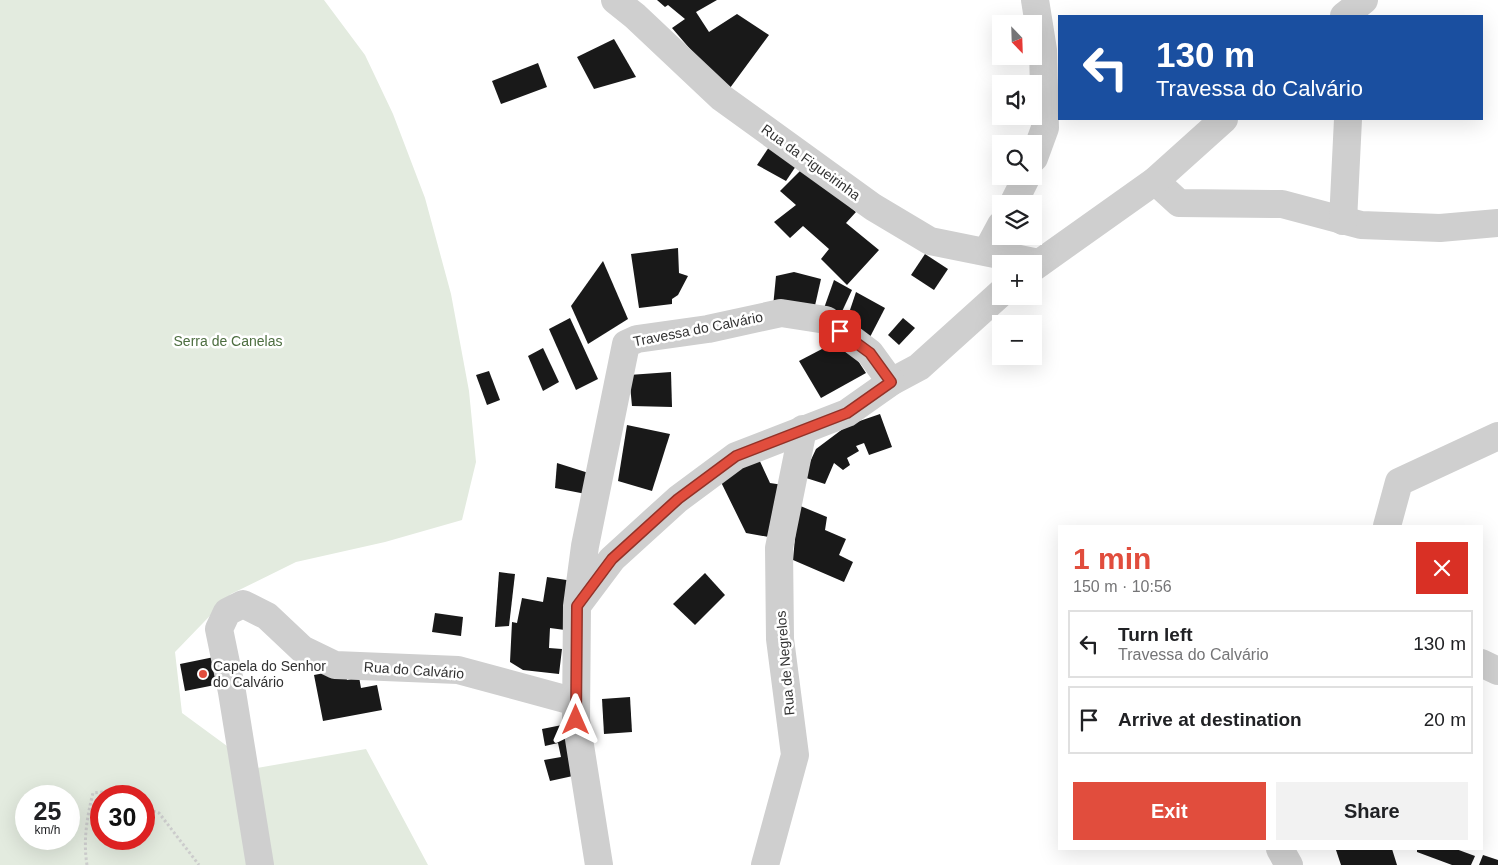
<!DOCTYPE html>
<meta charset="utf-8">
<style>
body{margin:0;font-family:Helvetica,sans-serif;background:#f2f2f2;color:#202124;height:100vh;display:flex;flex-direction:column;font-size:19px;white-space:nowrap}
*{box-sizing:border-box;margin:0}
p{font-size:16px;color:#757577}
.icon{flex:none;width:28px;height:28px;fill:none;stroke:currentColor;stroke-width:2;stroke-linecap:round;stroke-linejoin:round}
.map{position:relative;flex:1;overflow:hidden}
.drawer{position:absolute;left:1058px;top:525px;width:425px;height:325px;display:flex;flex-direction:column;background:#fff;border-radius:0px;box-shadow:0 5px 20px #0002}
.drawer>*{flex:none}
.top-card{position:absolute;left:1058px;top:15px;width:425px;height:105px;border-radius:0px;box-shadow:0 5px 20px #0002;background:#1a4fa0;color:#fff;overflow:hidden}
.needle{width:32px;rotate:157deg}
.buttons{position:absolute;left:992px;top:15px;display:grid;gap:10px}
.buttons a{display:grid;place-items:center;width:50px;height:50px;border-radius:0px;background:#fff;box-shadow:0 5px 20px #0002;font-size:25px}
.speed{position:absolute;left:15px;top:785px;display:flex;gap:10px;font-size:25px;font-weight:700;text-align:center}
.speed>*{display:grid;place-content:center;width:65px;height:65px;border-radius:50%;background:#fff;box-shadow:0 5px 20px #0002;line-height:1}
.speed small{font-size:12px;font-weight:400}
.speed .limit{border:8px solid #d22;background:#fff;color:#111}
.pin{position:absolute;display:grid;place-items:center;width:42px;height:42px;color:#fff;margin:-21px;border-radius:10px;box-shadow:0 2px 8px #0006}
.me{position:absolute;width:55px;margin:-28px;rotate:0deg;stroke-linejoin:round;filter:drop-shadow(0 0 4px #0008)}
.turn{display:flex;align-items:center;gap:18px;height:105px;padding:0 15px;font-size:22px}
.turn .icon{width:65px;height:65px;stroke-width:2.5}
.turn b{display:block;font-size:35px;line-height:42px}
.round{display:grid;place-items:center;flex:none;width:52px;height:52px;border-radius:0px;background:#f2f2f2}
.overview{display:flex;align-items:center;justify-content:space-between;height:85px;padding:0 15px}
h1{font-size:30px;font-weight:600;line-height:38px;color:#e14d3d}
.primary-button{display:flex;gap:10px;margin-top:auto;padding:10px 15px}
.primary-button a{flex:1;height:58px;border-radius:0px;background:#e14d3d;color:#fff;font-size:20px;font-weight:600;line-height:58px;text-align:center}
.primary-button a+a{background:#f2f2f2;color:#202124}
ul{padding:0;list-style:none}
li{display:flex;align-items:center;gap:15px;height:68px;margin:0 10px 8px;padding:0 5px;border:2px solid #e0e0e0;border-radius:0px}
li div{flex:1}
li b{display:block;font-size:19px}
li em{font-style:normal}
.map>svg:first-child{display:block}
.green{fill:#e3ebdf;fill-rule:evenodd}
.building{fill:#191919}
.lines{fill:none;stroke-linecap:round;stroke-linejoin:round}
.path{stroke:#ccc;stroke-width:3;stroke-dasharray:2.5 2.5;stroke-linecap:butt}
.minor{stroke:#cfcfcf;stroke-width:28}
.route-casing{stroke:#923228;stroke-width:12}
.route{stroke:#e14d3d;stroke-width:9}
.poi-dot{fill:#e14d3d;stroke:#fff;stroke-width:2}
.labels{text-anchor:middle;stroke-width:5;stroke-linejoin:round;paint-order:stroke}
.street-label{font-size:14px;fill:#323232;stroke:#fff}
.park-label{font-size:14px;fill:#4d6e40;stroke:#fff}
.poi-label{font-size:14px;fill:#323232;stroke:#fff;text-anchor:start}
</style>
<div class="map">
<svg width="1498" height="865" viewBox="0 0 1498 865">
<rect width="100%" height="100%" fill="#fff"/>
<path class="green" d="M0,0H324L365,55L393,114L425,198L451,294L469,391L476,462L462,520L385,542L296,562L231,594L175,652L182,713L257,768L366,749L428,865H0ZM26,796H69V839H26ZM101,796H144V839H101Z"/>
<g class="building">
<polygon points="657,0 717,0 696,12 709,32 737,14 769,35 727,92 672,28 685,19 668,5 665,7"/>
<polygon points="614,39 636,77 594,89 577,57"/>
<polygon points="538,63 547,87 501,104 492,81"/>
<polygon points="769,147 798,163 786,181 757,165"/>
<polygon points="804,167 856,212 846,223 879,250 847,285 821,259 829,249 803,226 790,238 774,222 796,205 780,191"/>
<polygon points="678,248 679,273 688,276 678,295 672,299 672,304 639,308 631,254"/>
<polygon points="925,254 948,269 934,290 911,275"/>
<polygon points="603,261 628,319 588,344 571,306"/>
<polygon points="794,272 821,279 814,310 773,307 776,276"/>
<polygon points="834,280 852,290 839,318 823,311"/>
<polygon points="856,292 885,308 870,337 845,325"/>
<polygon points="570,318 598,379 576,390 549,329"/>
<polygon points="903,318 915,328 899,345 888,335"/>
<polygon points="843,338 866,373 821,398 799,361"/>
<polygon points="543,348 559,382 543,391 528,356"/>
<polygon points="489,371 500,400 487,405 476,375"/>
<polygon points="671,372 672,407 632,406 629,375"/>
<polygon points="880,414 892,447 869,455 864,443 856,446 859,451 847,458 850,465 843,470 834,463 825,484 803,477 816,449 848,425"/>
<polygon points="627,425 670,434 652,491 618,481"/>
<polygon points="757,455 770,483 783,485 774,538 746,533 717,474"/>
<polygon points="557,463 595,475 591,495 555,488"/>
<polygon points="798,505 827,517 825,530 846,539 839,555 853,562 844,582 793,560"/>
<polygon points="499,572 515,574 509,626 495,627"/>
<polygon points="705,573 725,595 695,625 673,604"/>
<polygon points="547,577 573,581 565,630 550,628 549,648 562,649 559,674 523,670 510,662 512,622 517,623 522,598 543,602"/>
<polygon points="435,613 463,617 461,636 432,632"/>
<polygon points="219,656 225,683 185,691 180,664"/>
<polygon points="345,669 347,680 359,677 361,688 377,685 382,710 323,721 314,675"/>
<polygon points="630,697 632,732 604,734 602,699"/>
<polygon points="572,723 582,774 550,781 544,760 561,757 558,743 545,746 542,729"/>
<polygon points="1340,849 1392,849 1397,865 1341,865 1336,850"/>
<polygon points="1417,849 1456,849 1475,856 1471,865 1452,865 1417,852"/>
<polygon points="1483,855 1498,860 1498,865 1479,865"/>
</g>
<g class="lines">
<g class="path">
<polyline points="144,813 150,810 159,813 199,865"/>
<path d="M87,865C83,840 87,817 93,793L102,792L101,802"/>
</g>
<g class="minor">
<polyline points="615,0 635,16 722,98 873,207 930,241 1039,263"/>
<polyline points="1344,16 1364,0"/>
<polyline points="1034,158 1045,128 1043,50 1035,0"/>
<polyline points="1155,181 1179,203 1282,204 1361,225 1440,228 1498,223"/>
<polyline points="1013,204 1027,176"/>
<polyline points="1343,221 1348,119"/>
<polyline points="987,251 1001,225"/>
<polyline points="1034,267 1155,181 1224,119"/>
<polyline points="1387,526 1399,482 1498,436"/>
<polyline points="579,603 612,559 678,499 736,456 847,413 891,382 919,367 1001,293"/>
<polyline points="1481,663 1498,671"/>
<polyline points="1280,849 1289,865"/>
<polyline points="260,865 232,692 219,629 227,612 243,604 267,616 302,649 335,665 458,670 576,702"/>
<polyline points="599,865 576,720 577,606 585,546 626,344 637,339 708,329 781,313 826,320 870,353 891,382"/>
<polyline points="765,865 795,755 780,639 779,548 803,429"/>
</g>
</g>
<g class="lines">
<g class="route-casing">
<polyline id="route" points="576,720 577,606 612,559 678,499 736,456 847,413 891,382 870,353 840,331"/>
</g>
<use href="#route" class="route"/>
</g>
<circle class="poi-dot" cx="203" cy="674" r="5"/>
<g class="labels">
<g class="street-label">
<text transform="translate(811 162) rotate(36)" y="5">Rua da Figueirinha</text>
<text transform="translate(698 329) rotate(-11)" y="5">Travessa do Calvário</text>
<text transform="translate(785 663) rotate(-95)" y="5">Rua de Negrelos</text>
<text transform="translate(414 670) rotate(4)" y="5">Rua do Calvário</text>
</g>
<g class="park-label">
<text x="228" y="346">Serra de Canelas</text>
</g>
<g class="poi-label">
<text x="213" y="671">Capela do Senhor<tspan x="213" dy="16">do Calvário</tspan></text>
</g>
</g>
</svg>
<div class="buttons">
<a><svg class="needle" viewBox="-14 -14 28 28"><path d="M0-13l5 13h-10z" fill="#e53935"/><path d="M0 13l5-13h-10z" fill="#757577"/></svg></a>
<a><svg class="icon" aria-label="sound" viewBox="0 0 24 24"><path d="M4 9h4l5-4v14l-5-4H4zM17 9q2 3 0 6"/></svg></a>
<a><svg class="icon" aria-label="search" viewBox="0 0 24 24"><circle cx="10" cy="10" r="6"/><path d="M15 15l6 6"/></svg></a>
<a><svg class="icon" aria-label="layers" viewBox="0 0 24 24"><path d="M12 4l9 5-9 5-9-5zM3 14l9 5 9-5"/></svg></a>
<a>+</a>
<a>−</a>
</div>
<div class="speed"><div>25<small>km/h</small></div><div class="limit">30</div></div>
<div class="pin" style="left:840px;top:331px;background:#d93025"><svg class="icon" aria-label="arrive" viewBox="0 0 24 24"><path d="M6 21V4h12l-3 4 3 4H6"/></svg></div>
<svg class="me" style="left:576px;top:720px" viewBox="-20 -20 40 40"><path d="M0-17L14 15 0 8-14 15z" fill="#e14d3d" stroke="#fff" stroke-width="4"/></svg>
<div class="top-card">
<div class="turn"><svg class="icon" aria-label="left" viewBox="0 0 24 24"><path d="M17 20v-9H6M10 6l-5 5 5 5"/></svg><div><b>130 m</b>Travessa do Calvário</div></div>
</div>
<section class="drawer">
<div class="overview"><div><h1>1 min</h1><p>150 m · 10:56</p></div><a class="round" style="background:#d93025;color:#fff"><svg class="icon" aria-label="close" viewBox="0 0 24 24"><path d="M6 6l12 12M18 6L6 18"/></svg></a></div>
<ul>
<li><svg class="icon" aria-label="left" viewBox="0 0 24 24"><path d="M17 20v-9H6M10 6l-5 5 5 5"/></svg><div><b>Turn left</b><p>Travessa do Calvário</p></div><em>130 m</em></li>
<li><svg class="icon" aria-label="arrive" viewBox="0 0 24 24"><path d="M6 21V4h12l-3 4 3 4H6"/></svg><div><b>Arrive at destination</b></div><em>20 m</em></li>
</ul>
<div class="primary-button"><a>Exit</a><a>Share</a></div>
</section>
</div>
